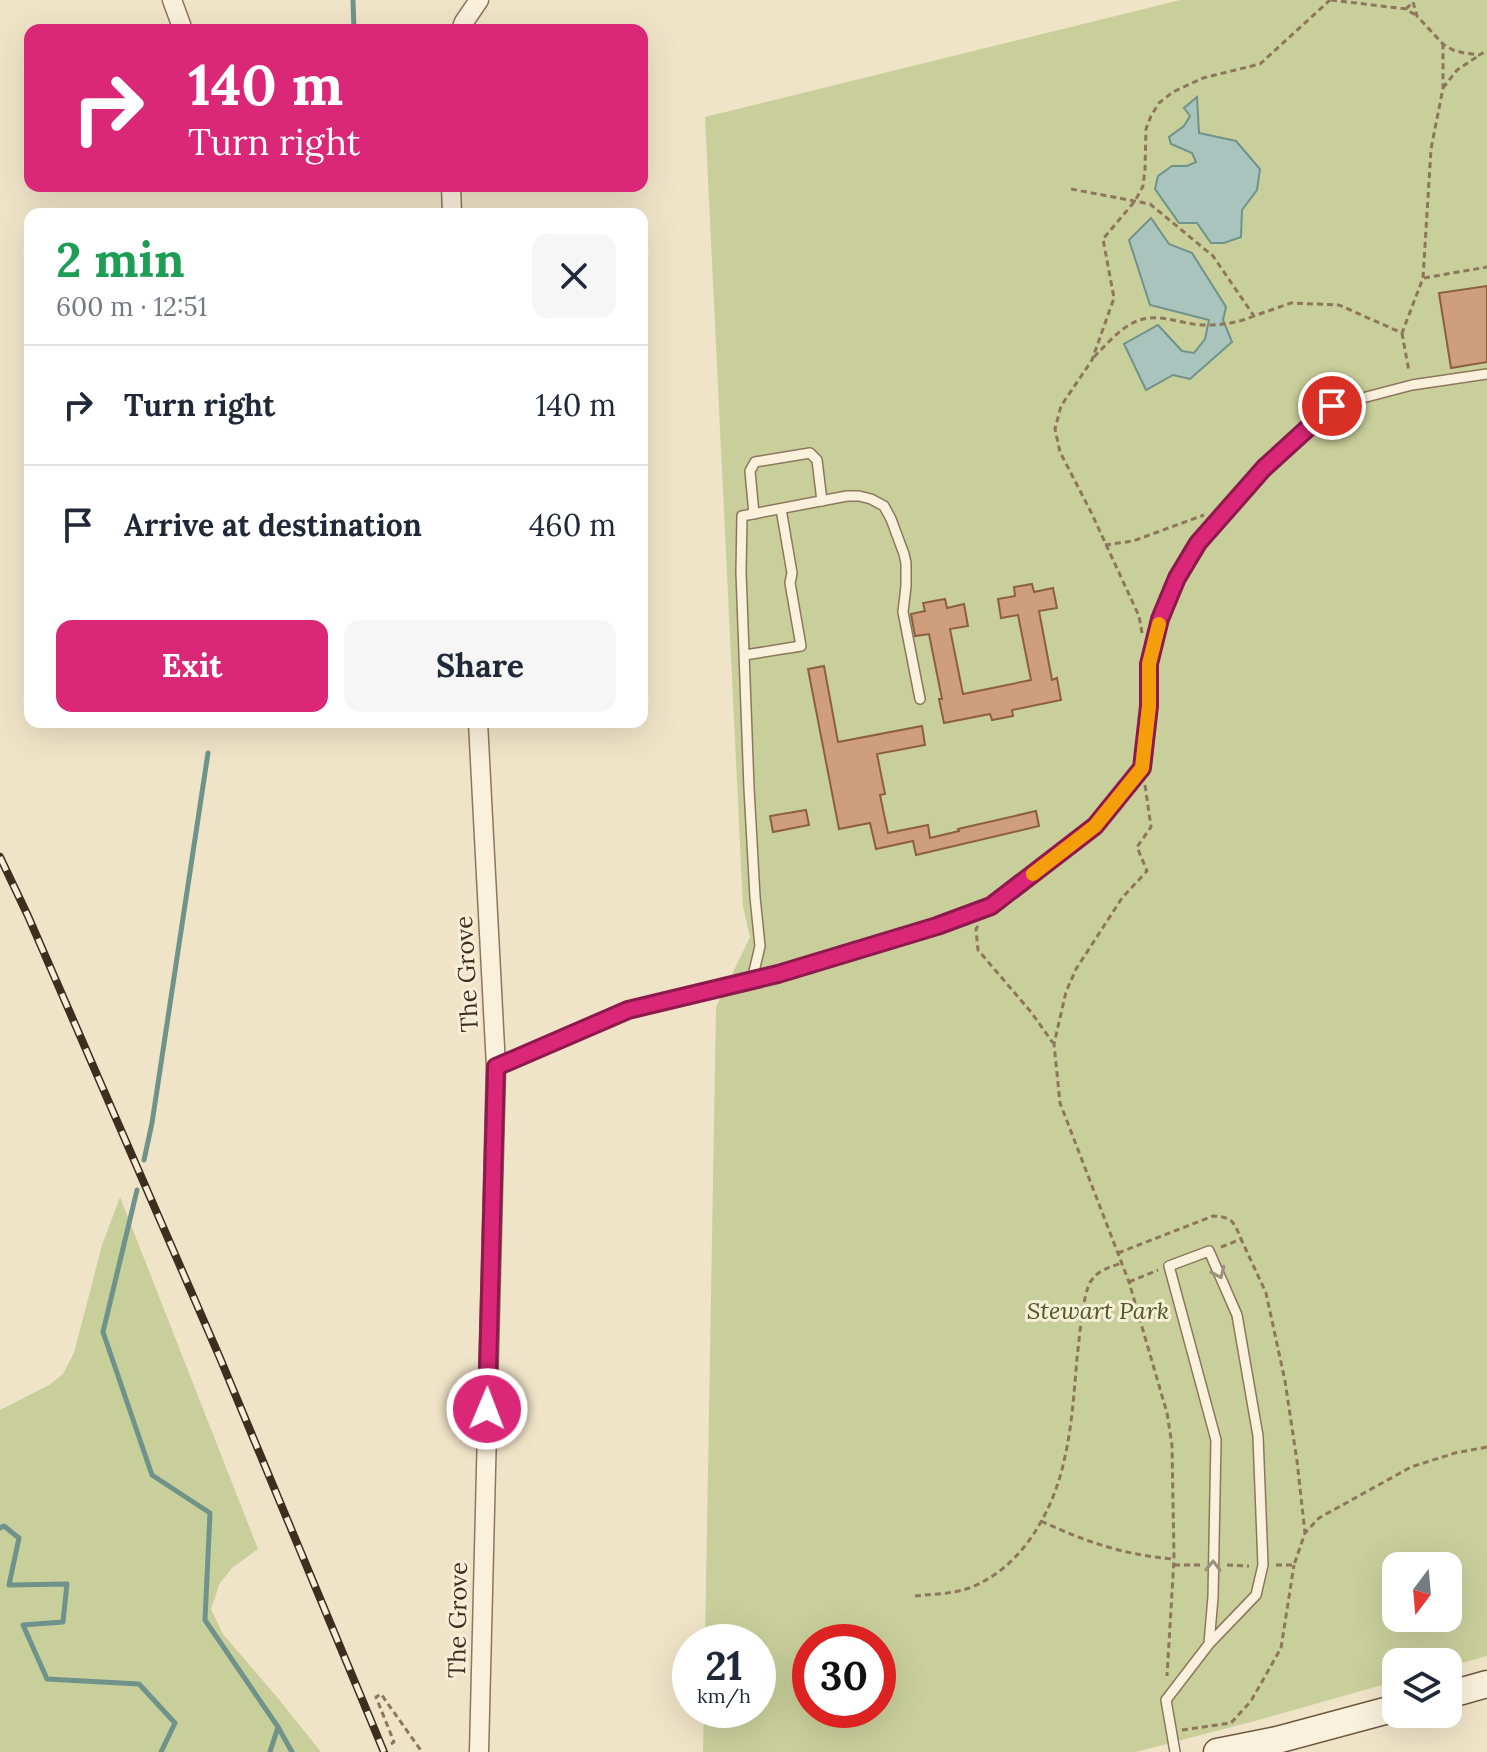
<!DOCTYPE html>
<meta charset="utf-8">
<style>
body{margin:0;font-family:Lora,serif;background:#f6f6f7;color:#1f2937;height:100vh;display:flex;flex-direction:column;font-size:30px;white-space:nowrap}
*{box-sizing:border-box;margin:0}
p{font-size:26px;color:#747a83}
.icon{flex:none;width:44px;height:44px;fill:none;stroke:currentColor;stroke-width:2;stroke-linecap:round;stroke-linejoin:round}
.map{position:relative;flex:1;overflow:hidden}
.sheet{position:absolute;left:24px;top:208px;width:624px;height:520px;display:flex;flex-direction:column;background:#fff;border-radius:16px;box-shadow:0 8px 32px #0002}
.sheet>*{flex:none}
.hud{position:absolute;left:24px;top:24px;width:624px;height:168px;border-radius:16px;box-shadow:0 8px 32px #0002;background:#db2777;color:#fff;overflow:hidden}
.needle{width:52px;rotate:196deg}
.tools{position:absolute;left:1382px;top:1552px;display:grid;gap:16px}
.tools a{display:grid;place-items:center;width:80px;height:80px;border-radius:16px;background:#fff;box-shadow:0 8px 32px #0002;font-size:40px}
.speed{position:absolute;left:672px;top:1624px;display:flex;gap:16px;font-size:40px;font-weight:700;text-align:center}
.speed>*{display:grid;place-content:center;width:104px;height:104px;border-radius:50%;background:#fff;box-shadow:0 8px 32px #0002;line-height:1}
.speed small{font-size:20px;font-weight:400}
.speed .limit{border:12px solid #d22;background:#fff;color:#111}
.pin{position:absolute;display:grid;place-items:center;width:68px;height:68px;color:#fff;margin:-34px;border:4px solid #fff;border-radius:50%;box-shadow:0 2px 8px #0007}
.me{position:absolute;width:88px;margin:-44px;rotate:1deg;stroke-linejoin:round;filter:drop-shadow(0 0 6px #0008)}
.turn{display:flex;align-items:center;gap:28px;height:168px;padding:0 32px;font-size:36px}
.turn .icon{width:104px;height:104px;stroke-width:2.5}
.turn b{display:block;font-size:56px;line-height:68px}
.round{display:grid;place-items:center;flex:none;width:84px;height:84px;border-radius:16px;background:#f6f6f7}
.headline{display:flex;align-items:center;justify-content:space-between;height:136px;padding:0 32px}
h1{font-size:48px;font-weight:700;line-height:60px;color:#1e9e55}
.button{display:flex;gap:16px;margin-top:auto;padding:16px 32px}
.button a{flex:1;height:92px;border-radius:16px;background:#db2777;color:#fff;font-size:32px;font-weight:700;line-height:92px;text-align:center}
.button a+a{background:#f6f6f7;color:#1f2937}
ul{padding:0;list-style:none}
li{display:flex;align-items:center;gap:24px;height:120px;padding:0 32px;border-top:2px solid #e0e1e3}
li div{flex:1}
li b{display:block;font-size:30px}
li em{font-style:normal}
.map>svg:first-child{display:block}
.green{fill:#c9cf9b;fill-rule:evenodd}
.water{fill:#a9c4bc;stroke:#6f938a;stroke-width:2}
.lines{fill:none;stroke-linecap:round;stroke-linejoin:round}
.stream{stroke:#6f938a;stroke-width:5}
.building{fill:#cf9f7d;stroke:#8d5f41;stroke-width:2}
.service-casing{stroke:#8d765c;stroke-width:12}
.minor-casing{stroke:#8d765c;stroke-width:21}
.secondary-casing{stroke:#6f573f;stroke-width:29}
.path{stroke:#8d765c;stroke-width:3;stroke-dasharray:6 4;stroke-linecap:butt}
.service{stroke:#faf1dc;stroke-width:9}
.minor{stroke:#faf1dc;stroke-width:18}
.secondary{stroke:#faf1dc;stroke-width:26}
.rail-casing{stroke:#3d2e20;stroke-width:8}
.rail{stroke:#f7eed8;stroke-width:5;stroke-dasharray:15;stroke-linecap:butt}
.oneway{stroke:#9c907e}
.route-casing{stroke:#8e194d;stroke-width:20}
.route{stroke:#db2777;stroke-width:14}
.slow{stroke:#f59e0b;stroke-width:14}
.labels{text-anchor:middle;stroke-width:6;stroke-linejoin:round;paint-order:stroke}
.street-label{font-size:24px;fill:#3d2e20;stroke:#f7eed8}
.park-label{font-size:24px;font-style:italic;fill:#4d5a26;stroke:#f7eed8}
</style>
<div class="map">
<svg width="1487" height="1752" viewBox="0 0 1487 1752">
<rect width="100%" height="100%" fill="#f0e4c8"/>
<g class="green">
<path d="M1180,0H1487V1656L1448,1667V1662H1396V1681L1266,1718L1136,1752H703L704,1710H758V1642H705L716,1007L750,937L743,907L705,117ZM1396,1566H1448V1618H1396ZM810,1642H878V1710H810Z"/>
<polygon points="120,1197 258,1549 232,1568 220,1583 211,1609 223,1634 277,1697 321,1752 0,1752 0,1410 49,1385 63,1374 74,1353 102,1245"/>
</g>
<g class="water">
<polygon points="1197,97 1199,133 1236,141 1260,169 1257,190 1242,210 1241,237 1224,243 1211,243 1197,223 1179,223 1155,189 1158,176 1172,166 1187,166 1196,162 1192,153 1171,144 1169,137 1184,126 1190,116 1184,108"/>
<polygon points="1151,218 1169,244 1192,253 1226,307 1223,320 1232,342 1190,379 1173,375 1146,390 1124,344 1158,325 1182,351 1194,353 1205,339 1209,320 1150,305 1129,240"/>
</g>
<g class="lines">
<g class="stream">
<polyline points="353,0 354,30"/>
<polyline points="144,1160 152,1123 208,753"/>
<polyline points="137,1190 103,1332 152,1475 210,1513 205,1620 278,1727"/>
<polyline points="0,1528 4,1526 19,1538 9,1585 67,1584 63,1622 23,1625 47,1679 139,1684 175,1723 161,1752"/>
<polyline points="270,1752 278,1727 292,1752"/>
</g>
</g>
<g class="building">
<polygon points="1487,286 1487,362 1451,368 1439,293"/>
<polygon points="1032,584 1034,592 1053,588 1057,608 1039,611 1052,680 1057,678 1061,700 1012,710 1013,716 992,720 990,714 944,723 939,699 942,699 929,634 915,636 911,614 925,611 923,603 945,599 947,608 964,604 968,626 950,629 963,694 1031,680 1018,615 1001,618 998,599 1015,596 1014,587"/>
<polygon points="824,666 838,742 922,726 925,745 877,754 885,794 880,795 888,833 928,825 930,838 959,831 958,829 1036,811 1039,826 916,855 913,841 876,849 870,823 839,829 808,669"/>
<polygon points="806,810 809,825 773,832 770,816"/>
</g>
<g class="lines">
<g class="service-casing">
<g id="service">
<polyline points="754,514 750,471 755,462 810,453 817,460 822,501"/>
<polyline points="745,655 801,646 790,583 792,573 781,509"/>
<polyline points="752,980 760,946 755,897 749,788 741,572 742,516 847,496 859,496 871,499 884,506 891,519 904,554 906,563 906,586 903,612 920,699"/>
<polyline points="496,1067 628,1010 778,974 937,926 991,906 1095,826 1142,768 1149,706 1149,664 1160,619 1177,578 1198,543 1264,468 1332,406 1412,385 1487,374"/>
<polyline points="1175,1752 1166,1700 1209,1644 1256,1595 1263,1565 1258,1436 1237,1315 1209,1251 1169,1266 1216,1440 1213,1597 1209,1644"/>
</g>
</g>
<g class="minor-casing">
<g id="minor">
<polyline points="172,0 183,30"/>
<polyline points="461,30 464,22 479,0"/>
<polyline points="451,186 452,214"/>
<polyline points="478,722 496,1067 479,1752"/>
</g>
</g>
<g class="secondary-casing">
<g id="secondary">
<polyline points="1448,1695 1487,1684"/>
<polyline points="1217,1752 1277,1740 1396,1708"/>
</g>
</g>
<g class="path">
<polyline points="1331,0 1406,9 1417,16"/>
<polyline points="1406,9 1413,2 1417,16 1443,44 1453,50 1464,53 1479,55 1487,51"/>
<polyline points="1443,88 1457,70 1478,56"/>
<polyline points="1071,189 1150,204 1213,256 1254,316 1291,303 1339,305 1402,333 1423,278 1431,149 1443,88 1443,44"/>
<polyline points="1424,278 1487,267"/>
<polyline points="1402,333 1409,372"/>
<path d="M1094,357C1107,344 1120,328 1137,321C1159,312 1182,325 1205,325C1222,325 1238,323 1254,316"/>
<polyline points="1105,545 1133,541 1204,515"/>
<polyline points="1142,633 1139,616 1091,512 1060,452 1055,429 1061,406 1092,360 1114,298 1103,239 1135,201 1143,186 1145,169 1146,129 1151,116 1159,103 1173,92 1203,78 1260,64 1330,0"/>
<polyline points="1145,785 1151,827 1137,847 1147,871 1122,898 1076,969 1066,992 1054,1044 1060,1103 1129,1282 1167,1413 1172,1445 1174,1559 1167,1676"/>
<polyline points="978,926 976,929 978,950 1031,1012 1053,1043"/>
<polyline points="1221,1247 1241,1239 1266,1293 1285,1381 1297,1461 1305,1533"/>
<path d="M1118,1253L1213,1216C1233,1217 1234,1222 1241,1239"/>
<polyline points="1129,1282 1158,1270"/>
<path d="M1041,1521C1086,1542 1124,1555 1174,1559"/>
<polyline points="1174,1565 1202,1565"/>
<polyline points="1227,1565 1249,1566"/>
<polyline points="1276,1565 1294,1565 1305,1533 1319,1518 1411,1467 1455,1453 1487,1447"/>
<path d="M915,1596C933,1594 952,1594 969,1588C1021,1569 1053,1512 1064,1461C1072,1427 1074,1393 1077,1358C1079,1343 1083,1291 1091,1281C1098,1270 1110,1267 1122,1263"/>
<polyline points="1182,1730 1231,1723 1251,1701 1281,1648 1294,1565"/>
<polyline points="391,1744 394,1742 376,1697 381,1694 422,1752"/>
</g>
<use href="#service" class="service"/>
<use href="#minor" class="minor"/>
<use href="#secondary" class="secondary"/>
<g class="rail-casing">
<polyline id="rail" points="0,857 28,916 220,1358 384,1752"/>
</g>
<use href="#rail" class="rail"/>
</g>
<defs><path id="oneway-chevron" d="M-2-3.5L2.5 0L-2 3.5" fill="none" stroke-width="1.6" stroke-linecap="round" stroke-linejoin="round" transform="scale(2)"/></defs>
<g class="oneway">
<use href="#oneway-chevron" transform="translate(1219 1273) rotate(66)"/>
<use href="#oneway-chevron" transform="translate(1213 1566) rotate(-89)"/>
</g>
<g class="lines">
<g class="route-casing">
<polyline id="route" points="487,1409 496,1067 628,1010 778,974 937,926 991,906 1095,826 1142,768 1149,706 1149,664 1160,619 1177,578 1198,543 1264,468 1332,406"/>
</g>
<use href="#route" class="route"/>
<polyline class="slow" points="1033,874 1095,826 1142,768 1149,706 1149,664 1159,624"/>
</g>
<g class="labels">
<g class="street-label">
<text transform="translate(467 974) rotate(-93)" y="8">The Grove</text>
<text transform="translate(458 1620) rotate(-89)" y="8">The Grove</text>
</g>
<g class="park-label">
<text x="1098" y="1319">Stewart Park</text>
</g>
</g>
</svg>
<div class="tools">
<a><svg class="needle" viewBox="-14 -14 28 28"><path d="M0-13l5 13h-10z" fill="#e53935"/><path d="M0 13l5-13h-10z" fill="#747a83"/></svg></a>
<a><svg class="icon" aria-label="layers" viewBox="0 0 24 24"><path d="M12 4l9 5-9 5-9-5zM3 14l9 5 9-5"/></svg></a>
</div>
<div class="speed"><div>21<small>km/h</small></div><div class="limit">30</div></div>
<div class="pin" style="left:1332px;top:406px;background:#d93025"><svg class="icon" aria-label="arrive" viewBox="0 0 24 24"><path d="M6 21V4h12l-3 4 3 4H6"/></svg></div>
<svg class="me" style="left:487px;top:1409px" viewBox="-20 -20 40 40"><circle r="17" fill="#db2777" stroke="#fff" stroke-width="3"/><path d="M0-11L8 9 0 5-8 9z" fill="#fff"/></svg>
<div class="hud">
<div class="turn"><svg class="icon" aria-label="right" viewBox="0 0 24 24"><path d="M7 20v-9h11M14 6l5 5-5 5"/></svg><div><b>140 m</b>Turn right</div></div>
</div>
<section class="sheet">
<div class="headline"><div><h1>2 min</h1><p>600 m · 12:51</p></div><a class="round"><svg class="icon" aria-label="close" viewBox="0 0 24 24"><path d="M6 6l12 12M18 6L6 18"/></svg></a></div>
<ul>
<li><svg class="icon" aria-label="right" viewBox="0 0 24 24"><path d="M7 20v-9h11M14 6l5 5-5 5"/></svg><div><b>Turn right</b></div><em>140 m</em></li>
<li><svg class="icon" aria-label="arrive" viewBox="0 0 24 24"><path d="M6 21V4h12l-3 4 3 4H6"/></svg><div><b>Arrive at destination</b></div><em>460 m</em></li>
</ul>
<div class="button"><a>Exit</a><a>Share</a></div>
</section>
</div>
